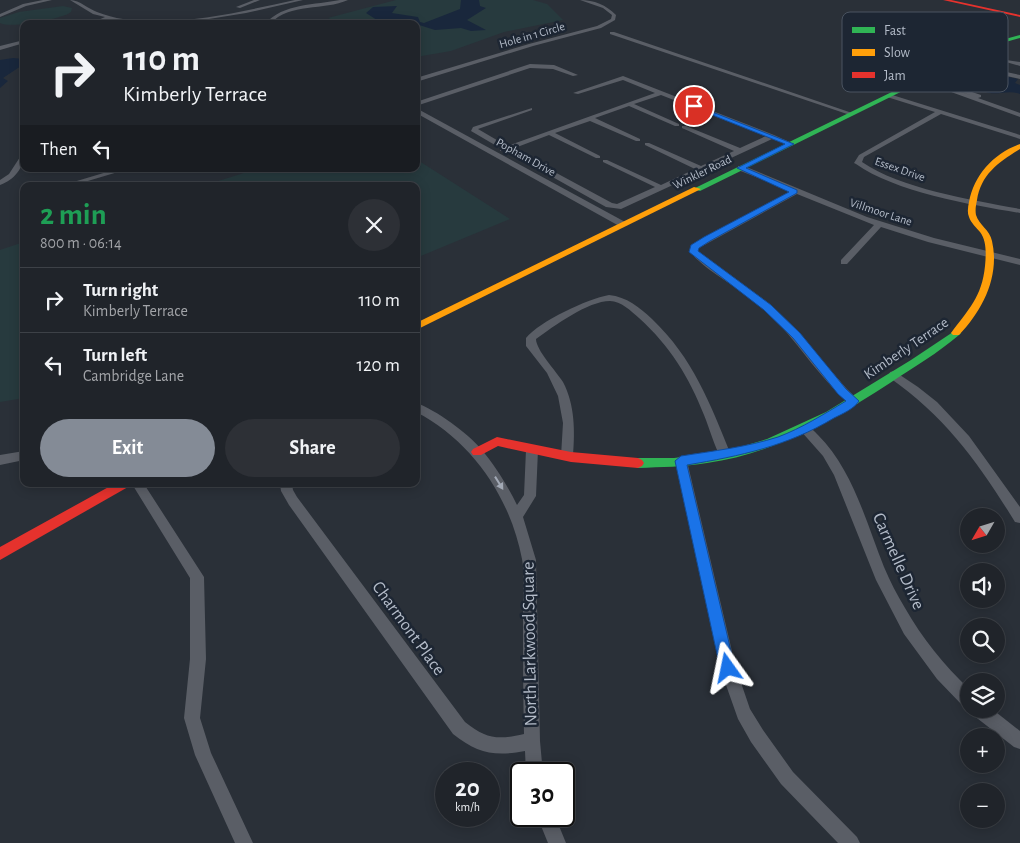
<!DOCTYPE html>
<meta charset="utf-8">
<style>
body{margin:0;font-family:"Alegreya Sans",sans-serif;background:#2d3036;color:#f1f3f6;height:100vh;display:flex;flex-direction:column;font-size:19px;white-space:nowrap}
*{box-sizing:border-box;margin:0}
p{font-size:16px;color:#a2a4a8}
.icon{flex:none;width:28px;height:28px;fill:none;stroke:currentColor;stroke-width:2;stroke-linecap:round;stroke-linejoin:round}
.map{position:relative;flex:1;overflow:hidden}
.sheet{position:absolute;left:20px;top:182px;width:400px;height:305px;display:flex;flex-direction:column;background:#20242a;border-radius:10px;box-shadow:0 2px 12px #0003,0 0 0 1px #3d4147}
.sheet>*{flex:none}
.guide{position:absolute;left:20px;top:20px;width:400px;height:152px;border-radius:10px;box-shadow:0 2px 12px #0003,0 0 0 1px #3d4147;background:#20242a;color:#f1f3f6;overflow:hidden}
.needle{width:32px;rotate:231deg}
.buttons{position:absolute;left:960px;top:508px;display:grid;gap:10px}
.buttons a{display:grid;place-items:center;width:45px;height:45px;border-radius:50%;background:#20242a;box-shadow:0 2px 12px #0003,0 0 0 1px #3d4147;font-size:25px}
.speed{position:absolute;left:435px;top:762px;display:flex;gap:10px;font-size:25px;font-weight:700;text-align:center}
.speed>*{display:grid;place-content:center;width:65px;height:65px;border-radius:50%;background:#20242a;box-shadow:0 2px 12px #0003,0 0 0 1px #3d4147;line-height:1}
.speed small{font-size:12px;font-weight:400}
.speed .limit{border:2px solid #111;border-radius:8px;background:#fff;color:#111}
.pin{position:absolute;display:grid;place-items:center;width:42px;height:42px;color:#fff;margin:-21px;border:2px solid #fff;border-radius:50%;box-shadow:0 1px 5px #0007}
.me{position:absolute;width:55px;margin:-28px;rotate:348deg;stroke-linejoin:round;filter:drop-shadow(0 0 4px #0008)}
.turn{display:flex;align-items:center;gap:18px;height:105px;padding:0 20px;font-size:22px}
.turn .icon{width:65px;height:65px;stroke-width:2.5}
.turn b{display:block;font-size:35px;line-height:42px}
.then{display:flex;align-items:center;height:48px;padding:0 20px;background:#0003;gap:10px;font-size:19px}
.round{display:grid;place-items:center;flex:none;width:52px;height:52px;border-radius:26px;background:#2d3036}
.head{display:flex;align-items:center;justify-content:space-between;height:85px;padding:0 20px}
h1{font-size:30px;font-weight:700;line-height:38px;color:#1e9e55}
.button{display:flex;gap:10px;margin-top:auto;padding:10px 20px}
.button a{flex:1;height:58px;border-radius:30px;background:#848b96;color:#fff;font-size:20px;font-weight:700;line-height:58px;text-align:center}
.button a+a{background:#2d3036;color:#f1f3f6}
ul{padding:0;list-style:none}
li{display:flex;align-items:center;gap:15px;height:65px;padding:0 20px;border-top:1px solid #3d4147}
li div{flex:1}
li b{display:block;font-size:19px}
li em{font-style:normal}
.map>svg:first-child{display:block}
.green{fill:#273a3e}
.water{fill:#19273c}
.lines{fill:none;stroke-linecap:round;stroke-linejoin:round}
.street{fill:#5a5e66;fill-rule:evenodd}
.fast{fill:#30b455;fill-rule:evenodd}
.slow{fill:#ff9f0a;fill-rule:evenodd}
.jam{fill:#e5322d;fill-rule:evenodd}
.oneway{fill:#a2a9b5}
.route{fill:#1a73e8;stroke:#114b97}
.labels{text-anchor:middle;stroke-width:5;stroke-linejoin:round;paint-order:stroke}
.far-street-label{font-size:12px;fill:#b4bcc9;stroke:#1d2633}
.street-label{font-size:15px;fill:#b4bcc9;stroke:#1d2633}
.near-street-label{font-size:18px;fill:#b4bcc9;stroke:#1d2633}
.key{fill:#1d2633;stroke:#4a5360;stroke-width:1}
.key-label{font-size:14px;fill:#b4bcc9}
</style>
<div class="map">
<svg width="1020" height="843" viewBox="0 0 1020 843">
<rect width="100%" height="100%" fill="#2a3038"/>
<g class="green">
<polygon points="396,0 533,0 547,4 563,20 504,32 451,51 416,57 416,24 335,24 339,22 328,18"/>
<path d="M63,6L72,8L71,12C62,19 10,29 0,23V18L19,12Z"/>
<polygon points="416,159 510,219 416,258 416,186 202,186 257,169 416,169"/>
<polygon points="24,242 24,398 0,402 0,250"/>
</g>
<g class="water">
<polygon points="461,0 479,0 480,6 486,8 467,20 486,30 471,31 461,28 435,30 416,24 378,24 380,22 366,13 373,7 397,6 392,13 418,17 420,22 424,23 460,9"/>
<polygon points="13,58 24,59 24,64 3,78 8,81 0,88 0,60"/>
<path d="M1009,77L1018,79L1015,83L1020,85V94C1007,89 995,97 984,91L1005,82Z"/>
</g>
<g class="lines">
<g class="street">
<polygon points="43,0 52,0 26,6 0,17 0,14 23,4"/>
<path d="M70,0C80,0 88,9 97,12C105,15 115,18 123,19C181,27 239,12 295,0H303L246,13L184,23L146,24L122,22L110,19L96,24H89L105,17L93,14Z"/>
<polygon points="254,0 260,0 240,8 236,7"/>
<path d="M340,0H348C324,11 290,2 270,24H265C283,3 316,5 340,0Z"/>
<path d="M580,0C594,0 606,5 616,15L615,20L601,28L533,46L416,82V78L529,44L597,26L611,19L612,15L603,8Z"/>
<polygon points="610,32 614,32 855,114 850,115 610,34"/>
<polygon points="24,40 24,43 0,50 0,46"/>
<polygon points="1006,60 1020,62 1020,66 1006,62"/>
<polygon points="530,64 554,65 578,75 573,76 553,69 530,68 416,106 416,102"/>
<polygon points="983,67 1020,75 1020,79 984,71 955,84 957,87 981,95 981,97 978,98 1020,113 1020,117 918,80 923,79 973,96 953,89 949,83"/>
<path d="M623,76L774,135L794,144L791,146L772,139L621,209L606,207L506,151H500V148L471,131L473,127L532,108V110L478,129L507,146L655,93L623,80L578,94L573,93ZM661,95L766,136L740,148L686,126H682V128L734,151L701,166L649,143H645V145L695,169L661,185L607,160H603V162L655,187L617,204L612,203L512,149L549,135L596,158H600V156L555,133L590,121L636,141H640V139L595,118L629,106L675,126H679V124L634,104Z"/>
<path d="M889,94L1020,135V139L941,114L864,157L862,162C901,189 973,200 1020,209V213C972,205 895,192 856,164L854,163L859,155L935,112L887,97L886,96Z"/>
<polygon points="416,108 627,223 628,225 621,227 416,113"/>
<path d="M24,153C24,168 14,180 0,185V180L9,174L22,154Z"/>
<path d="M738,166H744L867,217L934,238L1020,259V265L928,242L881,227L847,264H841V260L874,225L797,194L699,248L698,251L771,305L799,334L846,388L859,401L858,404H850C818,377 796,339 766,310C743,289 710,275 690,252L692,245L704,237L791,191L738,170Z"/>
<polygon points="117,169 128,169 71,186 60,186"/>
<path d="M609,295C627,297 639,307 652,319C693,358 710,403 731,455L729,458H721C714,445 710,430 704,415C689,377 670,346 639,318C631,311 621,301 610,301C588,301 554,326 536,339C536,350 556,371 563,382C575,405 575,431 573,456L571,459H563L561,456L563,423L558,396L547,373L526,346V338C540,321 587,299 609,295Z"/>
<path d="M894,371L918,387L937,402L969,436L1020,507V523L1015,522C980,465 946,417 890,378L889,375L890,372Z"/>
<path d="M416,403C435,409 469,434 482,450C495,466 508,486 517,505L524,495L526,450L528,447H536L538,450L536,496L523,517L536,560L540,741L543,774H526L525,751C494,757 477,753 453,734L289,505L281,491L280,484H292L293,490L297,497L465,722C486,739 498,740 524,734C523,694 523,653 523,612C523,595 525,575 522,559C510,497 472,441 416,412Z"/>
<path d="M806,426C811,427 814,431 818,435C853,470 866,522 884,567C890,581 897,595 905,608C922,638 944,665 969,689V708L963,706L937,679L904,634L876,580L834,475L823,456L800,430Z"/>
<polygon points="24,451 24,460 0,465 0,455"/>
<polygon points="681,456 685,458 687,461 736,668 750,709 763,730 793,772 857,837 860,843 838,843 781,784 751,742 738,719 720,668 675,461 677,458"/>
<polygon points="132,484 144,484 204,577 206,659 200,718 211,753 253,843 235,843 195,755 184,718 190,659 190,578"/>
<polygon points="971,709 992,709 1020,731 1020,749 1014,747 973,715"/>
<polygon points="537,816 555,816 566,843 548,843"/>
</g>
<g class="fast">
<polygon points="1020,35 1020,38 1002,43 943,71 700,191 693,189 939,69 998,41"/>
<path d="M956,330L961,333L959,335C938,353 914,367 890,383C834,419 774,454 707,463C684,467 661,467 638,468L634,466L632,463L634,460L638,458H674L708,454L740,447L767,439L826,412L911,360Z"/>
</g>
<g class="slow">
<path d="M1020,144V149C999,162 981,174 977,200C976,205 975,210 976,215C979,225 990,230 992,241C1000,276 983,310 959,335H953L951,333C968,310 982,297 985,266C986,255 987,241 980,232C976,227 971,223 969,217C967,212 968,207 969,202C974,175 994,153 1020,144Z"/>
<polygon points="694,187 701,189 416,330 416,323"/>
</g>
<g class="jam">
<polygon points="943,0 951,0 1020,15 1020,17"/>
<polygon points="497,437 571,452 638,458 642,460 644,463 642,466 638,468 571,462 498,446 481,455 473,455 471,452 473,449"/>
<polygon points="114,484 130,484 128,487 0,560 0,547"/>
</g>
</g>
<defs><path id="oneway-solid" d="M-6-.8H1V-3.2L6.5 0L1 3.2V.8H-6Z" transform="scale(1.25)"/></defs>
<use class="oneway" href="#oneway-solid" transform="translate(499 483) rotate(58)"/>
<path class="route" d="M692,104L794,144L746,168L797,190V193L710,241L699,248L698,251L771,305L800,333L846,389L859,401C854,409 842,414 834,418C788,446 740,456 687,465L735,668L733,673L728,675L722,673L720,668L675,461L681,456C713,451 747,447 778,437C802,428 824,414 846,401L838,394L793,338L764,310L689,252L691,245L704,237L789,192L737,168L785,144L692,107Z"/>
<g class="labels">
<g class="far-street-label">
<text transform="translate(532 35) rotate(-16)" y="4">Hole in 1 Circle</text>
<text transform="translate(526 157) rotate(29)" y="4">Popham Drive</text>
<text transform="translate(900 169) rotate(19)" y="4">Essex Drive</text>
<text transform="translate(702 172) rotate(-26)" y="4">Winkler Road</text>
<text transform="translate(881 212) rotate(18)" y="4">Villmoor Lane</text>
</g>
<g class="street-label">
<text transform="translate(906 348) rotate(-34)" y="5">Kimberly Terrace</text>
</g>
<g class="near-street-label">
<text transform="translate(899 561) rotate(66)" y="6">Carmelle Drive</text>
<text transform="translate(409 628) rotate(54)" y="6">Charmont Place</text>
<text transform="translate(529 644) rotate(-91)" y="6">North Larkwood Square</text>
</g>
</g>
<rect x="842" y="12" width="166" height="80" rx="8" class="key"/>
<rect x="852" y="27" width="23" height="6" fill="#30b455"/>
<rect x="852" y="49" width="23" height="7" fill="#ff9f0a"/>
<rect x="852" y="72" width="23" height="6" fill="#e5322d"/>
<g class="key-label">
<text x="884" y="35">Fast</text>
<text x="884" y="57">Slow</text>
<text x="884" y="80">Jam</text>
</g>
</svg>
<div class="buttons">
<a><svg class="needle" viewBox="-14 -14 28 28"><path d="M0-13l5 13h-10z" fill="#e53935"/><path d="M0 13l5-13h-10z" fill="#a2a4a8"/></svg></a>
<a><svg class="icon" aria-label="sound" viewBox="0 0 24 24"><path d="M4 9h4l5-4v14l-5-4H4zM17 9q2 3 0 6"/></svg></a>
<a><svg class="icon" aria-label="search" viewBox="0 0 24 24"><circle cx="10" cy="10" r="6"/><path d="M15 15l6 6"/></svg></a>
<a><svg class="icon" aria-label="layers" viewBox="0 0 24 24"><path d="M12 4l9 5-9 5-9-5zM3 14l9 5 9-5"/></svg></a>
<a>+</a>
<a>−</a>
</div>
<div class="speed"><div>20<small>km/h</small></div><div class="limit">30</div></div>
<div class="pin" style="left:694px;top:106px;background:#d93025"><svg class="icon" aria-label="arrive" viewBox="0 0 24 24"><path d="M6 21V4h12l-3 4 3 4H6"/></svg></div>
<svg class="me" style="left:728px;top:668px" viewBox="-20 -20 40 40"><path d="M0-17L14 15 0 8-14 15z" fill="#1a73e8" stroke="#fff" stroke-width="4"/></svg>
<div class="guide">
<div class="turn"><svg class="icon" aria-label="right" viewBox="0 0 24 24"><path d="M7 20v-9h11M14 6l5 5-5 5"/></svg><div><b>110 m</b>Kimberly Terrace</div></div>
<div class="then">Then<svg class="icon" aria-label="left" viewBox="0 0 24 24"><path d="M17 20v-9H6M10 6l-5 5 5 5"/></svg></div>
</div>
<section class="sheet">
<div class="head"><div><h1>2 min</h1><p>800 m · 06:14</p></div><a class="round"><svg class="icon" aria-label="close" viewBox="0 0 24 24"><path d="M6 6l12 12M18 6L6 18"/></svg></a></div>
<ul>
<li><svg class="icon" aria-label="right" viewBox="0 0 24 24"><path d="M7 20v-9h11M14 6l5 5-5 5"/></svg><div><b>Turn right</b><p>Kimberly Terrace</p></div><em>110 m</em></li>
<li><svg class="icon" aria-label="left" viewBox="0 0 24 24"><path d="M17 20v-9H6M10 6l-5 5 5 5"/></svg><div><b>Turn left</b><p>Cambridge Lane</p></div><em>120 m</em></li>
</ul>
<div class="button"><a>Exit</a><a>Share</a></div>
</section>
</div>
